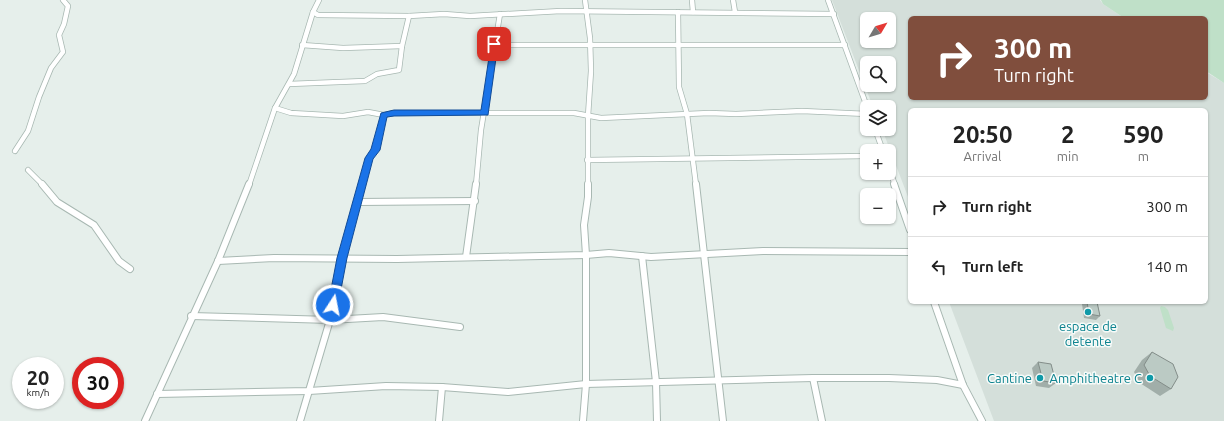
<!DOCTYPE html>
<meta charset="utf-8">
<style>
body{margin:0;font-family:Ubuntu,sans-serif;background:#f6f6f6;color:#222;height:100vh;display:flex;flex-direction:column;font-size:15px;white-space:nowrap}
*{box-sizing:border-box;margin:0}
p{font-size:13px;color:#767676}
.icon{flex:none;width:22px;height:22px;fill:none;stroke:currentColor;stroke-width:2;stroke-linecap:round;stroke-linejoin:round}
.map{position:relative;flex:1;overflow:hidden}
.sheet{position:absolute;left:908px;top:108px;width:300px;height:196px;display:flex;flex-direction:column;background:#fff;border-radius:6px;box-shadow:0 1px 3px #0004}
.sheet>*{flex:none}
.guide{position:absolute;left:908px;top:16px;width:300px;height:84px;border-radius:6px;box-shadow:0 1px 3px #0004;background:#804e3d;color:#fff;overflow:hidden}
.needle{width:26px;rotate:52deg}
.buttons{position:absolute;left:860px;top:12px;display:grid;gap:8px}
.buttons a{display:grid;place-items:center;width:36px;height:36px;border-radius:6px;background:#fff;box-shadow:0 1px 3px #0004;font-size:20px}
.speed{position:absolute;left:12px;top:357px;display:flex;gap:8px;font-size:20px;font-weight:700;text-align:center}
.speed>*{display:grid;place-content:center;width:52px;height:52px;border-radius:50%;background:#fff;box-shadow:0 1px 3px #0004;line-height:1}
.speed small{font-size:10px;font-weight:400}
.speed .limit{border:6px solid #d22;background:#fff;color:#111}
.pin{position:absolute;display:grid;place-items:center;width:34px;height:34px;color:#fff;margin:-17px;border-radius:8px;box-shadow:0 2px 6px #0006}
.me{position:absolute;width:44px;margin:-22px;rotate:11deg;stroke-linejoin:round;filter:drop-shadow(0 0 3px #0008)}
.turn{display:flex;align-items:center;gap:14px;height:84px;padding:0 20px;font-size:18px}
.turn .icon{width:52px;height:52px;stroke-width:2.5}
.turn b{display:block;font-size:28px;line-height:34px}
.eta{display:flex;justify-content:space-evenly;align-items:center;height:68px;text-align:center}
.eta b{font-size:24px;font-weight:700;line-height:28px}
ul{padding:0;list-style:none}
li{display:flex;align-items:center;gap:12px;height:60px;padding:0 20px;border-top:1px solid #e0e0e0}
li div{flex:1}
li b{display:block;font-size:15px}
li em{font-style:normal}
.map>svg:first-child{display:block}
.built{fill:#d4dfda;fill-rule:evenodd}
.green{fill:#bfe0c8}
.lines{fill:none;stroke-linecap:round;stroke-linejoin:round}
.street-far1-casing{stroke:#a8b8b2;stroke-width:6}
.street-casing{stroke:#a8b8b2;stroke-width:8}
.street-far1{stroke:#fff;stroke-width:4.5}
.street{stroke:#fff;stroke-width:6}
.wall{fill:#a1aea9}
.building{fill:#bbcac4;stroke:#838d89}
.route{fill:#1a73e8;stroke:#114b97}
.culture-dot{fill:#0f9aa8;stroke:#f7fbf9;stroke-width:1.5}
.labels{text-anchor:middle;stroke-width:3;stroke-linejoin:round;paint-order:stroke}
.culture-label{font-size:13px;fill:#0d838f;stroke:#f7fbf9;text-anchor:end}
</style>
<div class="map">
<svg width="1224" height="421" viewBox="0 0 1224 421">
<rect width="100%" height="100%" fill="#e6efeb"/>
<path class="built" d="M832,0H1100L1103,4L1124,18H910V98H1206V72L1224,83V421H994L949,302H1206V110H910V202L882,129H889V107H873ZM867,19H889V41H867ZM867,63H889V85H867Z"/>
<g class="green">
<polygon points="1101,0 1224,0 1224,83 1206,71 1206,18 1124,18 1103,4"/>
<polygon points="1161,306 1165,307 1168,310 1174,328 1173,331 1166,328 1160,308"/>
</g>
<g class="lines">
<g class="street-far1-casing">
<g id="street-far1">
<polyline points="585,0 590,38 591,71 588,116 588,185"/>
<polyline points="692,0 693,12"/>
<polyline points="733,0 735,12"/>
<polyline points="828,0 867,107"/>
<polyline points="313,12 318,15 409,16 444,14 470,16 561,11 834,14"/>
<polyline points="678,12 679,87 687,114 696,185"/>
<polyline points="302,45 343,48 402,46"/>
<polyline points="494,45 845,45"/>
<polyline points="289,84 365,81 377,74 399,70 402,46 409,16"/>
<polyline points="275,108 291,113 343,116 368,112 384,115 394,113 574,113 601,118 709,113 736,114 802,111 867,114"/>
<polyline points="875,129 883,151"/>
<polyline points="15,151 28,131 39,97 51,68 63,52 59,35 64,24 68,6 63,0"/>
<polyline points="587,160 867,156"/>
<polyline points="889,168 895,185"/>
<polyline points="28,170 43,185"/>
<polyline points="249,185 275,108 294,74 313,12 319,0"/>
<polyline points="362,185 369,158 375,150 384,115"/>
<polyline points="476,185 481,130 500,14"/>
</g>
</g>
<g class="street-casing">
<g id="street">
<polyline points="42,184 57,202 94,225 119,261 130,269"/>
<polyline points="696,184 723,421"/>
<polyline points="894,184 910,230"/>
<polyline points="358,202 475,201"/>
<polyline points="642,256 656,382 657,421"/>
<polyline points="466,257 476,184"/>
<polyline points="218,261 274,258 397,259 586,255 609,253 651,257 763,251 910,252"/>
<polyline points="934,302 963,385 982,421"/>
<polyline points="191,316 330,320 383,317 460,327"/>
<polyline points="813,378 822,421"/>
<polyline points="157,394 309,391 386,386 442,387 508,392 586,384 813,378 889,378 937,380 963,385"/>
<polyline points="145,421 218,261 249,184"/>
<polyline points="300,421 330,320 342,258 362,184"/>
<polyline points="439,421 442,387"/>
<polyline points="583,421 586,384 586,255 584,225 588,197 588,184"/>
</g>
</g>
<use href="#street-far1" class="street-far1"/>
<use href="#street" class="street"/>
</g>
<g class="wall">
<polygon points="1084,302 1097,302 1100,316 1096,320 1084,318 1082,304"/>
<polygon points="1131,302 1145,302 1142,304 1136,304"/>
<polygon points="1152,352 1171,389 1160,396 1140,383 1134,372 1142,360"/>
<polygon points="1038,362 1056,383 1049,388 1036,386 1032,368"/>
</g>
<g class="building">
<polygon points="1087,302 1097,302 1100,316 1089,314"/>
<polygon points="1152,352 1173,364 1178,377 1171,389 1150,376 1144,365"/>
<polygon points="1038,362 1051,364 1056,383 1043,381"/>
</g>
<polygon class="route" points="494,42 498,44 488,115 394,116 387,117 380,150 373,159 347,258 338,305 337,308 333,309 330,308 328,305 337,258 365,158 371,149 381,113 394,110 481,110 491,44"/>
<g class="culture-dot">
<circle cx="1088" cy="312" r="4"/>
<circle cx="1040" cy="378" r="4"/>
<circle cx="1150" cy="378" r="4"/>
</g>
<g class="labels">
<g class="culture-label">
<text x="1088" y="331" text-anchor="middle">espace de<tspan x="1088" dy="15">detente</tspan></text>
<text x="1032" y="383">Cantine</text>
<text x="1142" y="383">Amphitheatre C</text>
</g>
</g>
</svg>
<div class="buttons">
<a><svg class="needle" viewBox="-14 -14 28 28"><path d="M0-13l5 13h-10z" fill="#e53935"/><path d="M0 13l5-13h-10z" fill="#767676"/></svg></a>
<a><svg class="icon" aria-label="search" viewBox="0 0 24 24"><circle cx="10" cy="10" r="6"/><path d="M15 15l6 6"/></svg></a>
<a><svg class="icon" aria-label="layers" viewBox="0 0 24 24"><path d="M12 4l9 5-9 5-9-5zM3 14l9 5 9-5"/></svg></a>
<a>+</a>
<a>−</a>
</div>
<div class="speed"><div>20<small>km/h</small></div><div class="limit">30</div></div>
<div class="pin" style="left:494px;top:44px;background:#d93025"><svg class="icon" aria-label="arrive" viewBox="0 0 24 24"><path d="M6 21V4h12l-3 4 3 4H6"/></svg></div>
<svg class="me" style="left:333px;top:305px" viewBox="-20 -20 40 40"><circle r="17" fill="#1a73e8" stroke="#fff" stroke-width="3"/><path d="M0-11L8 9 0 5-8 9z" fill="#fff"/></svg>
<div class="guide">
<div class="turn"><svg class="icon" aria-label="right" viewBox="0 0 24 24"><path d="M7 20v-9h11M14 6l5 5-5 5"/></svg><div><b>300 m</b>Turn right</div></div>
</div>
<section class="sheet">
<div class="eta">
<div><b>20:50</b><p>Arrival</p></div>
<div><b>2</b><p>min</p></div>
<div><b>590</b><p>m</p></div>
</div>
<ul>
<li><svg class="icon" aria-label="right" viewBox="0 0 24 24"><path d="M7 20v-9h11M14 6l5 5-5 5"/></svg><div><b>Turn right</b></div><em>300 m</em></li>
<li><svg class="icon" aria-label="left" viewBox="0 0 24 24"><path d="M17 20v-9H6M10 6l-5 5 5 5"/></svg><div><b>Turn left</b></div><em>140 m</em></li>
</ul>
</section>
</div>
